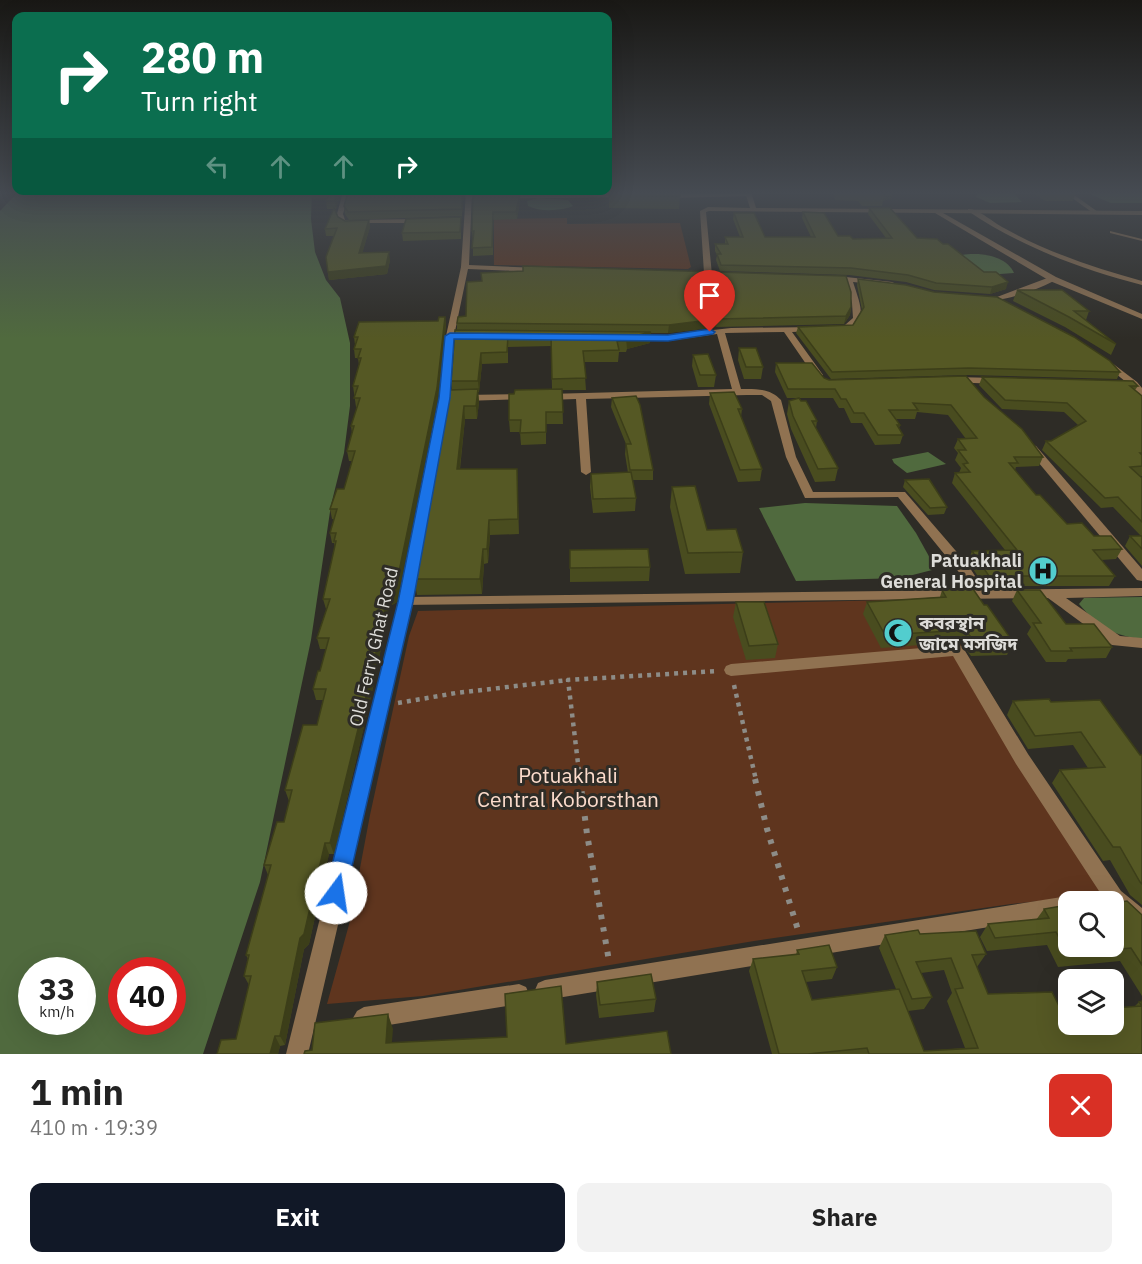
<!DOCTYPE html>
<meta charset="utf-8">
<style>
body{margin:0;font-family:"IBM Plex Sans","Noto Sans Bengali",sans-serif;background:#f2f2f2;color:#222;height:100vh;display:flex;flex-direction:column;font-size:22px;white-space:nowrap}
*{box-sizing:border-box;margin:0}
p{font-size:20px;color:#767676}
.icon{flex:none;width:33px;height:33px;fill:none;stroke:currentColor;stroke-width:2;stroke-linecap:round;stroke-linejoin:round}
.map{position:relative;height:1054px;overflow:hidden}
.details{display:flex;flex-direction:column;background:#fff;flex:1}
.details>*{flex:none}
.guide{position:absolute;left:12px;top:12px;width:600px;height:183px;border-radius:12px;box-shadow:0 6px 24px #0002;background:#0b6e4f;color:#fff;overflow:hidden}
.buttons{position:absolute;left:1058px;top:891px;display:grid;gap:12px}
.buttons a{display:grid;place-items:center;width:66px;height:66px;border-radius:12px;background:#fff;box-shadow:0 6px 24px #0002;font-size:30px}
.speed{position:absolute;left:18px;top:957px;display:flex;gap:12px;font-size:30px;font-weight:700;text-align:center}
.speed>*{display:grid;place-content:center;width:78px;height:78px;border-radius:50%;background:#fff;box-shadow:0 6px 24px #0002;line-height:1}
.speed small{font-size:15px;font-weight:400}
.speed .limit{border:9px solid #d22;background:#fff;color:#111}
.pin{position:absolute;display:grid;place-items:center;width:51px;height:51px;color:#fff;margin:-62px -26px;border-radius:50% 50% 50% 0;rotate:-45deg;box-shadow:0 0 6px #0007}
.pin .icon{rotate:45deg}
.me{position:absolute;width:66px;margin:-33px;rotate:14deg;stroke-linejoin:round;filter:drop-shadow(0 0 4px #0008)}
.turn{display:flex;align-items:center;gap:21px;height:126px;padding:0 30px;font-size:27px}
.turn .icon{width:78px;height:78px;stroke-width:2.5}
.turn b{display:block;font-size:42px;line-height:51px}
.lanes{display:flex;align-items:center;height:57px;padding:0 30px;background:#0003;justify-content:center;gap:30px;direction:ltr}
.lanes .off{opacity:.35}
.round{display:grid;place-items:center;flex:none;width:63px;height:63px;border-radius:12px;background:#f2f2f2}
.overview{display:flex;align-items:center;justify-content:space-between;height:102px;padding:0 30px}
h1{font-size:36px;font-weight:800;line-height:45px}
.primary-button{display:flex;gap:12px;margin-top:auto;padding:12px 30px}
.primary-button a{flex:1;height:69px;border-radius:12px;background:#111827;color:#fff;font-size:24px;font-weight:800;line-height:69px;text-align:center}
.primary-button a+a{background:#f2f2f2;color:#222}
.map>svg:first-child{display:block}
.green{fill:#5f351e}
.water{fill:#506a3e;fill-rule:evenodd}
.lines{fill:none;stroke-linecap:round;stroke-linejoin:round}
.path-far1{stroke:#8d8c87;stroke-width:4.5;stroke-dasharray:4 5;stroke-linecap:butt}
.path{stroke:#8d8c87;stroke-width:6;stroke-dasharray:4.5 8;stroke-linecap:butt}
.service{fill:#907251;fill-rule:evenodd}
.minor{fill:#907251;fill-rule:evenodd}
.tertiary{fill:#907251;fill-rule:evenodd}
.wall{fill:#494c1f;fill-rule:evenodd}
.shaded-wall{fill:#3c3e19}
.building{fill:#555824;stroke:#3c3e19;stroke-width:1.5}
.route{fill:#1a73e8;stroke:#114b97;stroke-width:1.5}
.labels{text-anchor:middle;stroke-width:6;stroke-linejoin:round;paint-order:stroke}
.poi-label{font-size:18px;font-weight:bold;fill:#dddcd8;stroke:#2e2c26;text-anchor:end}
.street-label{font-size:18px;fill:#dddcd8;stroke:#2e2c26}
.near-park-label{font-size:21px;fill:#fcdccc;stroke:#2e2c26}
</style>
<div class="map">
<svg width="1142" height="1054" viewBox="0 0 1142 1054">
<rect width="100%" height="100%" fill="#2e2c26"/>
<g class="green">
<polygon points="567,218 567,224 680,223 691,267 688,269 494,265 494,219"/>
<path d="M933,599C993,697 1052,796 1115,893L1011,904L754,941L423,996L327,1004L350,921L370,815L409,636L418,611Z"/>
</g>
<g class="water">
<path d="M18,192H312L311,219L315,252L326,280L340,298L350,343V406L344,453L331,505L311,640L260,882L203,1054H0V211ZM32,970H82V1022H32ZM122,970H172V1022H122Z"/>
<polygon points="1085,192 1142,192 1142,203 1111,203"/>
<polygon points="987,193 1014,194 1022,202 990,203 976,197 977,194"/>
<path d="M538,198L568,200L573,206C561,211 540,212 528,206L527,201Z"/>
<path d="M962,255C979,252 1006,255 1014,273L986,275Z"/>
<polygon points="928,452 946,464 907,473 894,463 892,459"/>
<polygon points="805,503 897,506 916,533 936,569 901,578 796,581 759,508"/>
<path d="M1142,597V639C1113,636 1098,626 1079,604L1084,598Z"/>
</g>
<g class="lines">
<g class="path-far1">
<polyline points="734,685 756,780"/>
<polyline points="398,703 456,693 568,680"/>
<polyline points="580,780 568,680 717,671"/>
</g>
<g class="path">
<polyline points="580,779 587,834 609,961"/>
<polyline points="755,779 767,829 798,930"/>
</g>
<polygon class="service" points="1110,231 1142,239 1142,241 1110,233"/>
<g class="minor">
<polygon points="343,192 349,192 343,214 345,220 421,219 424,221 421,223 341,223 337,214"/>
<polygon points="1064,192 1070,192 1098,212 1093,213"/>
<polygon points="749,193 751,196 666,198 663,196 666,194"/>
<polygon points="625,194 627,197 468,199 465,197 468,195"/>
<path d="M968,209C979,209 994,223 1004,228C1047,252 1095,268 1142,281V285C1081,269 1021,247 968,211Z"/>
<path d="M846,277L892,282L896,284L892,286L853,282C861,307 871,326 837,331L833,329L834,327L845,325L853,318L852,303Z"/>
<path d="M1050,277L1057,279C1043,288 996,306 982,298L986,296L997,297Z"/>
<path d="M817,327L818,329L814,331L792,332L823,375L818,378L815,377L784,332L725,333L741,389C756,389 770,388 781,400L796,457L813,492H905L968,565L984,590L1142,588V596L1066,598L1120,636L1142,638V648L1112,645L1048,598L401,605L399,602L401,599L406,597L971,590L958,571L898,497L805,498L786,457L771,401L762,395H747L586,399L591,472L586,475L581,472L576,399L548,400L543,397L548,394L732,389L717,334L668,341H637L633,338L637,335H668L731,328Z"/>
<polygon points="1108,360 1137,382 1142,388 1142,398 1139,397 1131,386 1105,365 1105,361"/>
<polygon points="954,377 997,378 1002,381 997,384 951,382 949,380"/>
<polygon points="524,394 527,395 527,399 464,401 459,398 464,395"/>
<polygon points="1032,445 1036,446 1142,569 1142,581 1137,580 1028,450 1027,448"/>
<polygon points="957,645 962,646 1028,754 1121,891 1142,908 1142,931 1135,928 1113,908 1113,902 1079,902 1081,895 1099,891 1016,764 953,656 731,676 726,674 724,670 726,666 731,664"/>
<polygon points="1068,896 1075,898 1076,902 1068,902 1068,914 545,1000 538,997 535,990 538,983 545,980"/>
<polygon points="519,984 526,987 529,994 526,1001 519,1004 364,1029 357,1025 353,1018 357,1011 364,1007"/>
</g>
<g class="tertiary">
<polygon points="466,192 472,192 469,265 539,268 543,270 539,272 468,269 454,336 450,398 413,602 308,1054 286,1054 399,602 440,398 446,336 461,267"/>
<polygon points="745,192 751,192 756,208 1142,211 1142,215 943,213 1056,277 1142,314 1142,319 1050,281 935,213 709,211 706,212 712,275 708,277 694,277 694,273 704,273 700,211 708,207 750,208"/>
</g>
</g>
<g class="wall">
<polygon points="311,192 341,192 336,209 334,209 338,217 345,221 369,220 370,227 362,253 390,260 387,274 329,280 328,272 334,236 326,236 325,229 334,209 327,209 326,201 328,198 313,199"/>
<polygon points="474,192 572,192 474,193"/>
<polygon points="609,192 680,196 679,209 609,208"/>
<polygon points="833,192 893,192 892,198 883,201 882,206 862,206 858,201 835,200"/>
<polygon points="1033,192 1076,192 1073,201 1045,201"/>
<polygon points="473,194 520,194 520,201 517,219 493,220 493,255 473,256 473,239 472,231"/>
<polygon points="463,196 462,216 349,220 345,214 344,206"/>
<polygon points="869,208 917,238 943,244 1006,289 990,294 934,290 906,282 849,275 720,271 716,260 717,255 715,251 715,244 725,244 725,237 740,237 733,219 734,213 765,237 811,237 802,218 803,212 838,236 853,239 886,238 868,214"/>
<polygon points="461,217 461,239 403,241 402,233"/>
<polygon points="858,279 1120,372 1117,379 967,375 831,379 796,333 798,327 853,325 862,310 857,285"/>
<polygon points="1017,290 1089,311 1086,320 1116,344 1111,355 1065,327 1013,301"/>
<polygon points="851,307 850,315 844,324 716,327 668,333 651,333 650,343 627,349 626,352 619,352 618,362 584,362 586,390 562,390 563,424 546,424 546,444 521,445 520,432 510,432 509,420 514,394 552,389 551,346 508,347 508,363 482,364 479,392 478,392 479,402 477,419 465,419 460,469 517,469 519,534 490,535 488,563 484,564 482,594 417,595 414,579 452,390 451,381 457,330 457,323"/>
<polygon points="445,317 446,325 438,398 397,602 389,607 375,679 337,842 334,854 329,854 309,944 304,949 285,1045 280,1046 278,1054 217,1054 236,1039 249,985 244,976 248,959 246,955 268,875 264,865 284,822 289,801 285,790 317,725 323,700 316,700 313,689 320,671 326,649 320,649 317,638 327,609 326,609 323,599 335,547 334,543 332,543 330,533 334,519 332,519 330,509 344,489 352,461 349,461 347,451 352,433 351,426 357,407 356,407 353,386 359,365 358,358 355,358 354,349 355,345 354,337 438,321"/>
<polygon points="739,348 763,367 761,379 744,379 738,360"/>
<polygon points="693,355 716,375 714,387 698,387 692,366"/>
<polygon points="776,363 829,380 984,397 1043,457 1039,466 1016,467 1015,470 1036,495 1067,524 1122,549 1116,559 1101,560 1115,576 1109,586 984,586 968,561 972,551 1005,550 952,483 955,473 959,473 961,468 955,460 958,453 954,448 958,439 966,439 948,415 917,412 915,419 895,419 900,425 899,428 903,435 900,444 875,445 862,423 851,423 844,408 839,408 833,398 787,398 775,372"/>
<polygon points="982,377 1138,386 1135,390 1142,396 1142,476 1140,476 1142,478 1142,566 1125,546 1130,536 1141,536 1113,507 1101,508 1042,450 1046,441 1051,441 1078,425 1064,412 1002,409 979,385"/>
<polygon points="710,393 742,409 741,417 762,469 760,481 738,482 709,404"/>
<polygon points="612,398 653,470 653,480 632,480 636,498 635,511 593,513 590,487 591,474 628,473 625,454 626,444 611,407"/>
<polygon points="789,401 801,401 817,421 816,428 838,468 835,481 815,482 791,429 787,414"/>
<polygon points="905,480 947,507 944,514 928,515 903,487"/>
<polygon points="672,487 707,530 743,552 740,573 685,574 670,507"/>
<polygon points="570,550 650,567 649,581 570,582"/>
<polygon points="942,590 984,605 1013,642 1007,655 971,656 960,642 881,648 863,614 867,602 940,597"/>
<polygon points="1017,590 1066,624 1112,647 1106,658 1068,659 1066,662 1046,662 1027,634 1031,627 1012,601"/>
<polygon points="736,602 778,644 775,658 746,660 733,617"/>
<polygon points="1013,701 1051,702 1140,755 1142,755 1142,905 1130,895 1110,860 1103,861 1052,783 1060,770 1088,768 1073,745 1028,749 1007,715"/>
<polygon points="1044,909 1142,915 1142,996 1120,961 1058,967 1047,945 987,951 980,937 988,924 1036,920"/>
<path d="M920,934L986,954L977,967L988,994L1068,1024L1134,1007L1139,1002L1142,1001V1054H772L749,971L753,959L796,955L797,950L837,967L832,979L806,982L812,1000L896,989L879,948L885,935ZM944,970L952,993L947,1001L965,1048L924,1051L908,1011L924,1009L932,997L921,973Z"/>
<polygon points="597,982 656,999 654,1012 599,1018 596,995"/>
</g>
<g class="shaded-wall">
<polygon points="338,192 341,192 336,209 335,201"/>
<polygon points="462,192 465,192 463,196 462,216"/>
<polygon points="880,192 893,192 892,198 883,201 884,194"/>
<polygon points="520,194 520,201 517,219 516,212"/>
<polygon points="369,220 370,227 360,261 359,253"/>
<polygon points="389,252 390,260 387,274 329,280 328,272"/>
<polygon points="1008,282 1006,289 990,294 992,287"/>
<polygon points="851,307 850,315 844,324 846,316"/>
<polygon points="445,317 446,325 438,398 397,602 389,607 375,679 334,854 330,843 387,597"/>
<polygon points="717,319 716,327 668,333 669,325"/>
<polygon points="651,332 650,343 627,349 626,338"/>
<polygon points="481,353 482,364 479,392 478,381"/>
<polygon points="478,389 479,402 477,419 476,406"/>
<polygon points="464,406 465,419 458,483 457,469"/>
<polygon points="489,520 490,535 488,563 487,549"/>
<polygon points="483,549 484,564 482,594 480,579"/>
<polygon points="325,843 329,854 309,944 304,949 285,1045 280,1036 300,938"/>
<polygon points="388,1014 393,1029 391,1054 386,1043"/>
<polygon points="275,1036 280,1046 278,1054 270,1054"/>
</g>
<g class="building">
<polygon points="331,192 338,192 335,201 326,201"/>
<polygon points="348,192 462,192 462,209 348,212 344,206"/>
<polygon points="609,192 680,192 680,196 609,195"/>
<polygon points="863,192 883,192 884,194 864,193"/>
<polygon points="473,194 520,194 516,212 493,212 492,247 472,248 474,231 472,231"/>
<polygon points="334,208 338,217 345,221 369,220 359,253 389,252 386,266 328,272 326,257 337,228 325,229"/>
<polygon points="869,208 890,208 917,238 937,239 943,244 948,244 984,272 996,272 1008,282 992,287 936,283 908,275 851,268 721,265 717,254 721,254 715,244 728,244 725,237 743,237 734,213 754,213 765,237 815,237 803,212 824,213 838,236 850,236 853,239 892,238"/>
<polygon points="461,217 460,232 402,233 406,219"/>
<polygon points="523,266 846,276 851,292 851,307 846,316 717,319 669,325 457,323 458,317 466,316 467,282 482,281 481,273 523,271"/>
<polygon points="858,279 906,285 934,292 997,297 1074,337 1110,361 1120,372 969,368 832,372 798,327 853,325 864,307"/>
<polygon points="1017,290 1062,290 1089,311 1074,311 1116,344 1069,317"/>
<polygon points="439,317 445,317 437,388 395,591 387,597 373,668 333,831 330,843 325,843 304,934 300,938 280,1036 275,1036 270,1054 217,1054 221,1040 236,1039 251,976 244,976 249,955 246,955 271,865 264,865 277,822 284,822 292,790 285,790 303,725 317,725 326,689 313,689 318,671 320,671 329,638 317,638 330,599 323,599 336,541 334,541 336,533 330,533 337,509 330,509 337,489 344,489 355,451 347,451 354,426 351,426 360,398 354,398 358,386 353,386 361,358 358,358 361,349 354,349 358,337 354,337 359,322 438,321"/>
<polygon points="455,330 651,332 626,338 627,341 617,341 619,350 583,351 586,378 552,379 551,335 508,336 507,352 481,353 478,381 451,381"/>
<polygon points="739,348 756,348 763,367 746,367"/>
<polygon points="708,354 716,375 700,375 693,355"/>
<polygon points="776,363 812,363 824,378 829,380 966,376 984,397 1022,429 1043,457 1014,457 1018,463 1009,463 1036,495 1040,495 1067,524 1082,523 1094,536 1111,536 1122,549 1093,550 1115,576 989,576 972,551 1017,550 955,473 970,472 963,464 968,463 958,450 966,450 958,439 977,438 951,405 913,403 918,410 889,410 900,425 897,425 903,435 878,435 864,413 854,413 846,399 841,399 835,389 788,389"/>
<polygon points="982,377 1133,381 1138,386 1130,386 1142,396 1142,453 1140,453 1142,455 1142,466 1130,467 1142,478 1142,522 1118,497 1105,498 1046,441 1051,441 1086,421 1067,403 1005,400"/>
<polygon points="478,389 476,406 464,406 457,469 517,469 518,519 489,520 487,549 483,549 480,579 414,579 450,390"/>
<polygon points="562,389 563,412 546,412 546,432 520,433 521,420 509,420 509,394 514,394 515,390"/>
<polygon points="734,392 742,409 738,409 762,469 740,470 710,393"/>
<polygon points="636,396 640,405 653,470 630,470 626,444 631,444 612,398"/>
<polygon points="799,398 801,401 806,401 817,421 812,421 838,468 818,469 793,416 789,401"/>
<polygon points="631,472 636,498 593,499 591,474"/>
<polygon points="929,479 947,507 930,508 905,480"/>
<polygon points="695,486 707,530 736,529 743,552 688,553 672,487"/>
<polygon points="1130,536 1142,536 1142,549"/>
<polygon points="648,549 650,567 570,568 570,550"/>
<polygon points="973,589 984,605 987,605 1013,642 976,643 965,630 885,635 867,602 946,597 942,590"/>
<polygon points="1017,590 1040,590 1066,624 1094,624 1112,647 1070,648 1072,651 1051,651 1033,623 1041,623"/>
<polygon points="736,602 764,602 778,644 749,646"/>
<polygon points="1049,699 1051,702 1100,700 1140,755 1142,755 1142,884 1140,882 1120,847 1113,847 1060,770 1105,767 1081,732 1035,736 1013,701"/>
<polygon points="1127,901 1142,915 1142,965 1131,948 1068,954 1056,932 995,938 988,924 1049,918 1044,909 1068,905 1068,946 1113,946 1113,903"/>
<polygon points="918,930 920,934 976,931 986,954 972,955 988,994 1052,992 1060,1008 1068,1008 1068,1024 1113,1024 1113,1008 1142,1006 1139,1002 1142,1001 1142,1054 869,1054 867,1048 808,1054 779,1054 753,959 799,954 797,950 829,945 837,967 802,971 812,1000 899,989 924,1051 978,1048 955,989 963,988 951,958 916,962 932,997 912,999 885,935"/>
<polygon points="651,974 656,999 600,1005 597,982"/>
<polygon points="561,986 566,1044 667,1031 671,1054 304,1054 305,1051 312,1050 315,1023 388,1014 386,1043 507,1037 505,994"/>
</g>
<linearGradient id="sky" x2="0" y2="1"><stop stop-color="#191815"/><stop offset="0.57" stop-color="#464b52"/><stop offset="1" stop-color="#464b52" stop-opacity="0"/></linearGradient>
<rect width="1142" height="339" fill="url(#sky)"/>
<polygon class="route" points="710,329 715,332 713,334 668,341 454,339 450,398 413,602 346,893 343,900 336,903 328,900 325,893 398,602 439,398 445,336 450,333 668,335"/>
<defs>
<g id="hospital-disc" transform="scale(1.5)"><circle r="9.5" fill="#52cdce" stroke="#2e2c26"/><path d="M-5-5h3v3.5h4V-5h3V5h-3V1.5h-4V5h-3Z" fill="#111"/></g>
<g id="mosque-disc" transform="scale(1.5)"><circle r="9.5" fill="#52cdce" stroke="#2e2c26"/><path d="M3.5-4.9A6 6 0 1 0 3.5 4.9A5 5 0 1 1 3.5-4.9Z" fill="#111"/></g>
</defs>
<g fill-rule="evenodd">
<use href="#hospital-disc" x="1043" y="571"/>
<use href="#mosque-disc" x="898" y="633"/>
</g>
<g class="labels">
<g class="poi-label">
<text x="1022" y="567">Patuakhali<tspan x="1022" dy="21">General Hospital</tspan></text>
<text x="919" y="629" text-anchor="start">কবরস্থান<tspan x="919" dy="21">জামে মসজিদ</tspan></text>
</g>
<g class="street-label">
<text transform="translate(374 647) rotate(-77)" y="6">Old Ferry Ghat Road</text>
</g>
<g class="near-park-label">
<text x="568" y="783">Potuakhali<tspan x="568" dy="24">Central Koborsthan</tspan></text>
</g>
</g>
</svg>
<div class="buttons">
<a><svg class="icon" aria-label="search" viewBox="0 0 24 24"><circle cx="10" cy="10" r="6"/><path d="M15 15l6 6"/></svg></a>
<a><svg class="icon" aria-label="layers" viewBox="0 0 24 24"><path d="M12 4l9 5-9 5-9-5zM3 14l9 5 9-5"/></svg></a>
</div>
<div class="speed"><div>33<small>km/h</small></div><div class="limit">40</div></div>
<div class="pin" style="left:710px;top:332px;background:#d93025"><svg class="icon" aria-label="arrive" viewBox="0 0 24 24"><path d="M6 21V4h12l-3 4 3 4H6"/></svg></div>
<svg class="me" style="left:336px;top:893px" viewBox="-20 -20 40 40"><circle r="19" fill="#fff"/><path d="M0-13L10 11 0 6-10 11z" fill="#1a73e8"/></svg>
<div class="guide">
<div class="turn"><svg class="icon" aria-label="right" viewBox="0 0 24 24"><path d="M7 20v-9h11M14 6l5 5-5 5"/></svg><div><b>280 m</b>Turn right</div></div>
<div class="lanes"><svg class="icon off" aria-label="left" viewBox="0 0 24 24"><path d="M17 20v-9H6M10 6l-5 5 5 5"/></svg><svg class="icon off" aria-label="ahead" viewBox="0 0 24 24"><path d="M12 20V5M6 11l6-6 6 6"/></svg><svg class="icon off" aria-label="ahead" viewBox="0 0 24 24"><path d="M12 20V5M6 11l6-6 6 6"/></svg><svg class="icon" aria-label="right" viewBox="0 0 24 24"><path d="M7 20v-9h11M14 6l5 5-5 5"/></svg></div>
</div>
</div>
<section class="details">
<div class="overview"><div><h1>1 min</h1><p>410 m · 19:39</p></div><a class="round" style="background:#d93025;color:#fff"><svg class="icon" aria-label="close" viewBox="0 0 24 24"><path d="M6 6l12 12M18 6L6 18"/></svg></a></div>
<div class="primary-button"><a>Exit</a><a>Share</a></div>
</section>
